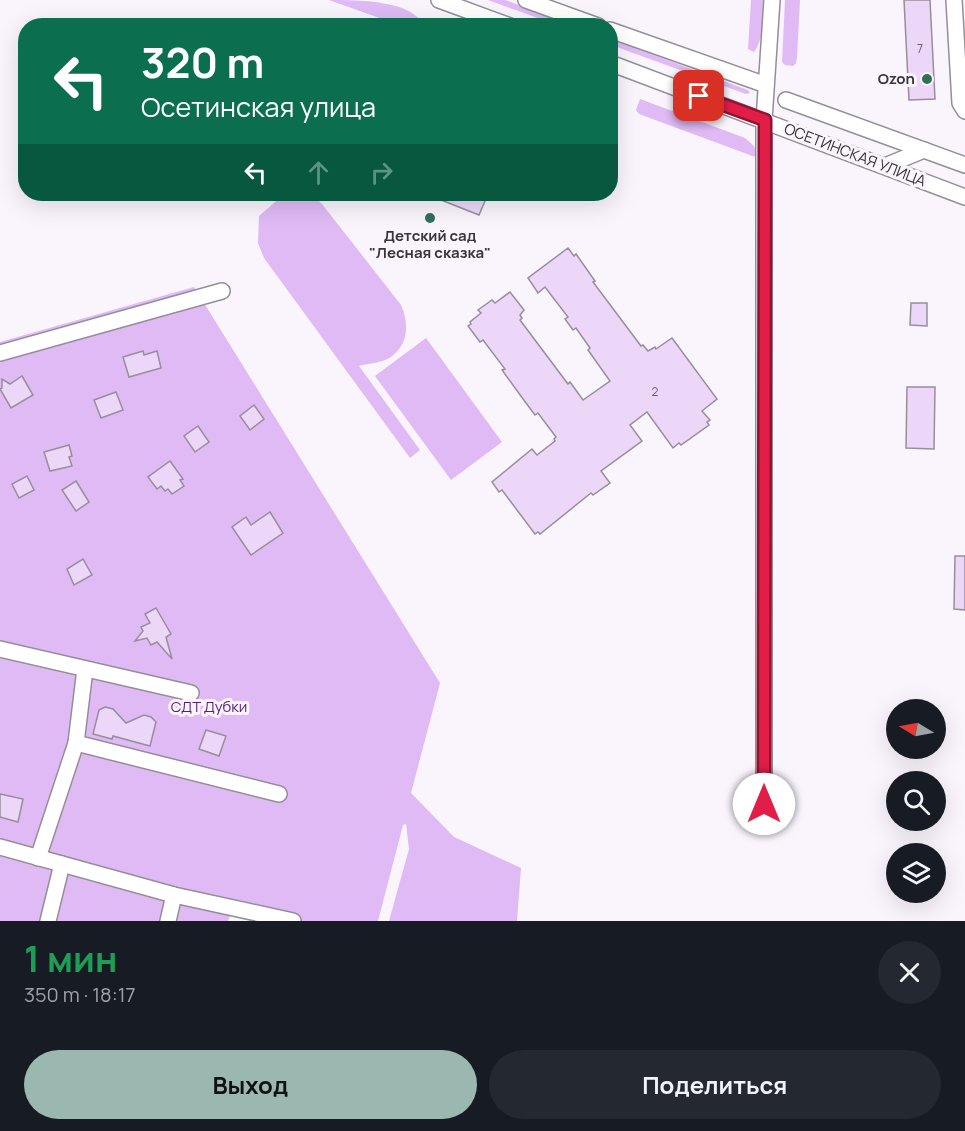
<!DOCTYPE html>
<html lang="ru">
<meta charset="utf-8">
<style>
body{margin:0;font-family:Manrope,sans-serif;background:#242831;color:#f1f3f6;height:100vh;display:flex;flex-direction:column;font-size:22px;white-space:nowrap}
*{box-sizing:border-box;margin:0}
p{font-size:20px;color:#9ea1a6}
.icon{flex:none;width:33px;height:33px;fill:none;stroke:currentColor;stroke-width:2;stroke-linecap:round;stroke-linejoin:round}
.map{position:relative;height:921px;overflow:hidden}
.panel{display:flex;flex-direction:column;background:#171b24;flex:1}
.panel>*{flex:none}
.banner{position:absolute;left:18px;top:18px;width:600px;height:183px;border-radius:24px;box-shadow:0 6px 24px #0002;background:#0b6e4f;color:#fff;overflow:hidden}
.needle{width:39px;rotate:280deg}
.controls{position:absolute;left:886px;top:699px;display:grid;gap:12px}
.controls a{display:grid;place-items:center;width:60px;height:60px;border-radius:50%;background:#171b24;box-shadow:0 6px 24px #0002;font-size:30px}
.pin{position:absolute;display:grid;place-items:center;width:51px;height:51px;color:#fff;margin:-26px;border-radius:12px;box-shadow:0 3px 9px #0006}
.me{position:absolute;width:66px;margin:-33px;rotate:0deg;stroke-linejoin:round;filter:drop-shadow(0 0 4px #0008)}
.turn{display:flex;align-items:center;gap:21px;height:126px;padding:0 24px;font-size:27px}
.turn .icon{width:78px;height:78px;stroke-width:2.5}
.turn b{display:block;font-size:42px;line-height:51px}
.lanes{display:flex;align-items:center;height:57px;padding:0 24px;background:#0003;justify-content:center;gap:30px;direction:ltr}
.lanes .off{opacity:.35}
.round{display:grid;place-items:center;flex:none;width:63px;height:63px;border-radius:32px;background:#242831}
.headline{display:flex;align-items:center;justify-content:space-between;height:102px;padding:0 24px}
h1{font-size:36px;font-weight:700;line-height:45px;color:#1e9e55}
.button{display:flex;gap:12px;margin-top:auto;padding:12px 24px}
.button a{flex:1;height:69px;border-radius:36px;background:#9bb8b0;color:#111;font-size:24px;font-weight:700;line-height:69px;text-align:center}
.button a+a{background:#242831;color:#f1f3f6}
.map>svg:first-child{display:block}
.green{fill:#dfbaf5}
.building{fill:#ecd7f9;stroke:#968f9a;stroke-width:1.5}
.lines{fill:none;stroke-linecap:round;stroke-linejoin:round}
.minor-casing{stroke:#948e98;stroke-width:18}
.minor{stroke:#fff;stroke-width:15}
.route-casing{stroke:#92132f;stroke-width:15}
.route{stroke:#e11d48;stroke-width:10}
.poi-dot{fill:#326f5a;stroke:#faf4fd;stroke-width:2}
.labels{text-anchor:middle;stroke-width:6;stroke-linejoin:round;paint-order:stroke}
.number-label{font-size:12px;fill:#665e6a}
.poi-label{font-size:15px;font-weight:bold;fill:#39363b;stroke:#faf4fd;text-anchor:end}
.street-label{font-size:15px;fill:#39363b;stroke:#faf4fd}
.park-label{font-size:15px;fill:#5d1c7a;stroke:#faf4fd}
</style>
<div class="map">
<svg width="965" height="921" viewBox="0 0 965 921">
<rect width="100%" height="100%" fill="#faf4fd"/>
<g class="green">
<path d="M329,0C359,0 410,0 424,25H399Z"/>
<polygon points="488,0 505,0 574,25 557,25"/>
<path d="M751,0H763C762,17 765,38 754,52L748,49Z"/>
<polygon points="785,0 800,0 797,58 796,63 793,66 785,65 782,62"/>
<polygon points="616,41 748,90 750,93 746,94 614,46"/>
<polygon points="640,99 745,138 754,146 758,158 639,114 636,110"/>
<path d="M292,194H312L322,204L401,305C409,323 409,344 391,357C382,363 369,363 359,366L420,450L410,458L264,258L258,243L259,216L282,196Z"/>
<polygon points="194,287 440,683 411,793 454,837 521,868 517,921 389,921 409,849 406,824 403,825 378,921 253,921 230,916 228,921 0,921 0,342"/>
<polygon points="426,338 502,442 451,480 375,376"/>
</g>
<g class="building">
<polygon points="904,0 930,0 935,99 909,100"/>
<polygon points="426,194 488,194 479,215"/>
<polygon points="568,248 574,256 576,254 595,281 593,282 641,346 643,345 648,351 655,347 656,349 672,338 717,399 702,411 710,420 707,422 709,425 681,445 679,443 673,448 647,412 630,425 642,441 601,471 610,483 593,495 591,493 540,534 538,532 535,534 502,490 499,492 492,482 532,449 537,455 555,441 554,439 556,437 538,413 535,415 526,403 502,370 505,369 483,340 480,342 468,326 471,324 470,322 481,313 478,310 492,300 495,303 510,292 524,310 520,315 522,318 520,320 568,384 570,382 583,400 610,381 588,350 590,348 576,328 573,330 565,319 568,317 545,287 538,293 528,278"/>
<polygon points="911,303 927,303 927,326 910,325"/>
<polygon points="143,351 144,355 157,351 161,368 129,377 123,357"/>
<polygon points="22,376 33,395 11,408 0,389 2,388 2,379 10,384"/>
<polygon points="907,387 935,387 934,449 906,448"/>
<polygon points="116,392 123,410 101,418 94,400"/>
<polygon points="254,405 264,419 250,430 240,416"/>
<polygon points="198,426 209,442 195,452 184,436"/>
<polygon points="69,445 72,456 69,457 72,466 50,471 44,452"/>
<polygon points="170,461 183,479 180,480 184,486 172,494 168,489 165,491 161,486 157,489 148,477"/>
<polygon points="27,476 34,490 19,498 12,484"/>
<polygon points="76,481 89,502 76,511 62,490"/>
<polygon points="270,512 283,533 251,555 232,527 246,517 251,525"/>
<polygon points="955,556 965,556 965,610 954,609"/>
<polygon points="83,559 92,575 74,585 67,569"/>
<polygon points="156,608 171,634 166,637 172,659 157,642 151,645 147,638 135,641 143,631 141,627 150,623 145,614"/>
<polygon points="105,707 113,709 126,723 144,715 151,717 156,722 150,746 113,736 112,739 93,734 99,710"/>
<polygon points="206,730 226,736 219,756 199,749"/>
<polygon points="0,794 23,799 18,822 0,817"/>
</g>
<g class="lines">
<g class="minor-casing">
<g id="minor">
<polyline points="439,0 510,26"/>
<polyline points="526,0 598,26"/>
<polyline points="954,0 960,103 965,111"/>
<polyline points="610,30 766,85"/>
<polyline points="610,63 965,197"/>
<polyline points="786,100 965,165"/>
<polyline points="885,166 924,150"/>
<polyline points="0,353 222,291"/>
<polyline points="0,649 191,693"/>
<polyline points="76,743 279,794"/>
<polyline points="764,804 764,120 772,0"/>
<polyline points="0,847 174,895 293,921"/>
<polyline points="38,858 76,743 85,669"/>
<polyline points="48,921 62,864"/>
<polyline points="168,921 174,895"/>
</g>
</g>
<use href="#minor" class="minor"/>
</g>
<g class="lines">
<g class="route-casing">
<polyline id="route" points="699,96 765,120 764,804"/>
</g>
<use href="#route" class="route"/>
</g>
<g class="poi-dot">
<circle cx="927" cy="79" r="6"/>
<circle cx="430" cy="218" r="6"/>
</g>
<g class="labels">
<g class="number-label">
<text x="920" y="53">7</text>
<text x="655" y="396">2</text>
</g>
<g class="poi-label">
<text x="915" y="84">Ozon</text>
<text x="430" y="241" text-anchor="middle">Детский сад<tspan x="430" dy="17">"Лесная сказка"</tspan></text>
</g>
<g class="street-label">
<text transform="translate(855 155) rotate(21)" y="5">ОСЕТИНСКАЯ УЛИЦА</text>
</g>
<g class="park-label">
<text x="209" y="712">СДТ Дубки</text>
</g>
</g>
</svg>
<div class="controls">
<a><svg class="needle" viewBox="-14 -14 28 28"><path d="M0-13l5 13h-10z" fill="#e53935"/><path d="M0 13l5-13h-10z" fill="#9ea1a6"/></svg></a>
<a><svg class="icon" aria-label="search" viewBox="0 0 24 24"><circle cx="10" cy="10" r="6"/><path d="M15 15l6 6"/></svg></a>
<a><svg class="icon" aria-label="layers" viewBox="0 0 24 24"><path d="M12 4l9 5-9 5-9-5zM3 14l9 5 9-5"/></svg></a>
</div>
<div class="pin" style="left:699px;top:96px;background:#d93025"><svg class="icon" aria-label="arrive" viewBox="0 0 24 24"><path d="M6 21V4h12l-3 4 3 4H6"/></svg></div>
<svg class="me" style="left:764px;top:804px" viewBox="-20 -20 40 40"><circle r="19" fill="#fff"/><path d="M0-13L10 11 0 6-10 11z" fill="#e11d48"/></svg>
<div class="banner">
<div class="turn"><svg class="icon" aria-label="left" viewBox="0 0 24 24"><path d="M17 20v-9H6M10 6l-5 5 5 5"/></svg><div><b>320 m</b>Осетинская улица</div></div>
<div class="lanes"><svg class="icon" aria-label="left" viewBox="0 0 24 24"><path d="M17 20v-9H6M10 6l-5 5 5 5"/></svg><svg class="icon off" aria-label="ahead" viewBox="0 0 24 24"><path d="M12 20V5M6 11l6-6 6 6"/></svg><svg class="icon off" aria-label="right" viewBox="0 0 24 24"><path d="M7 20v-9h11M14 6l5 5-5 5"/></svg></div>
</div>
</div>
<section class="panel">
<div class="headline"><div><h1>1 мин</h1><p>350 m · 18:17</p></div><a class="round"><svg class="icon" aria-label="close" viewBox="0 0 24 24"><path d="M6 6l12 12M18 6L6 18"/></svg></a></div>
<div class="button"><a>Выход</a><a>Поделиться</a></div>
</section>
